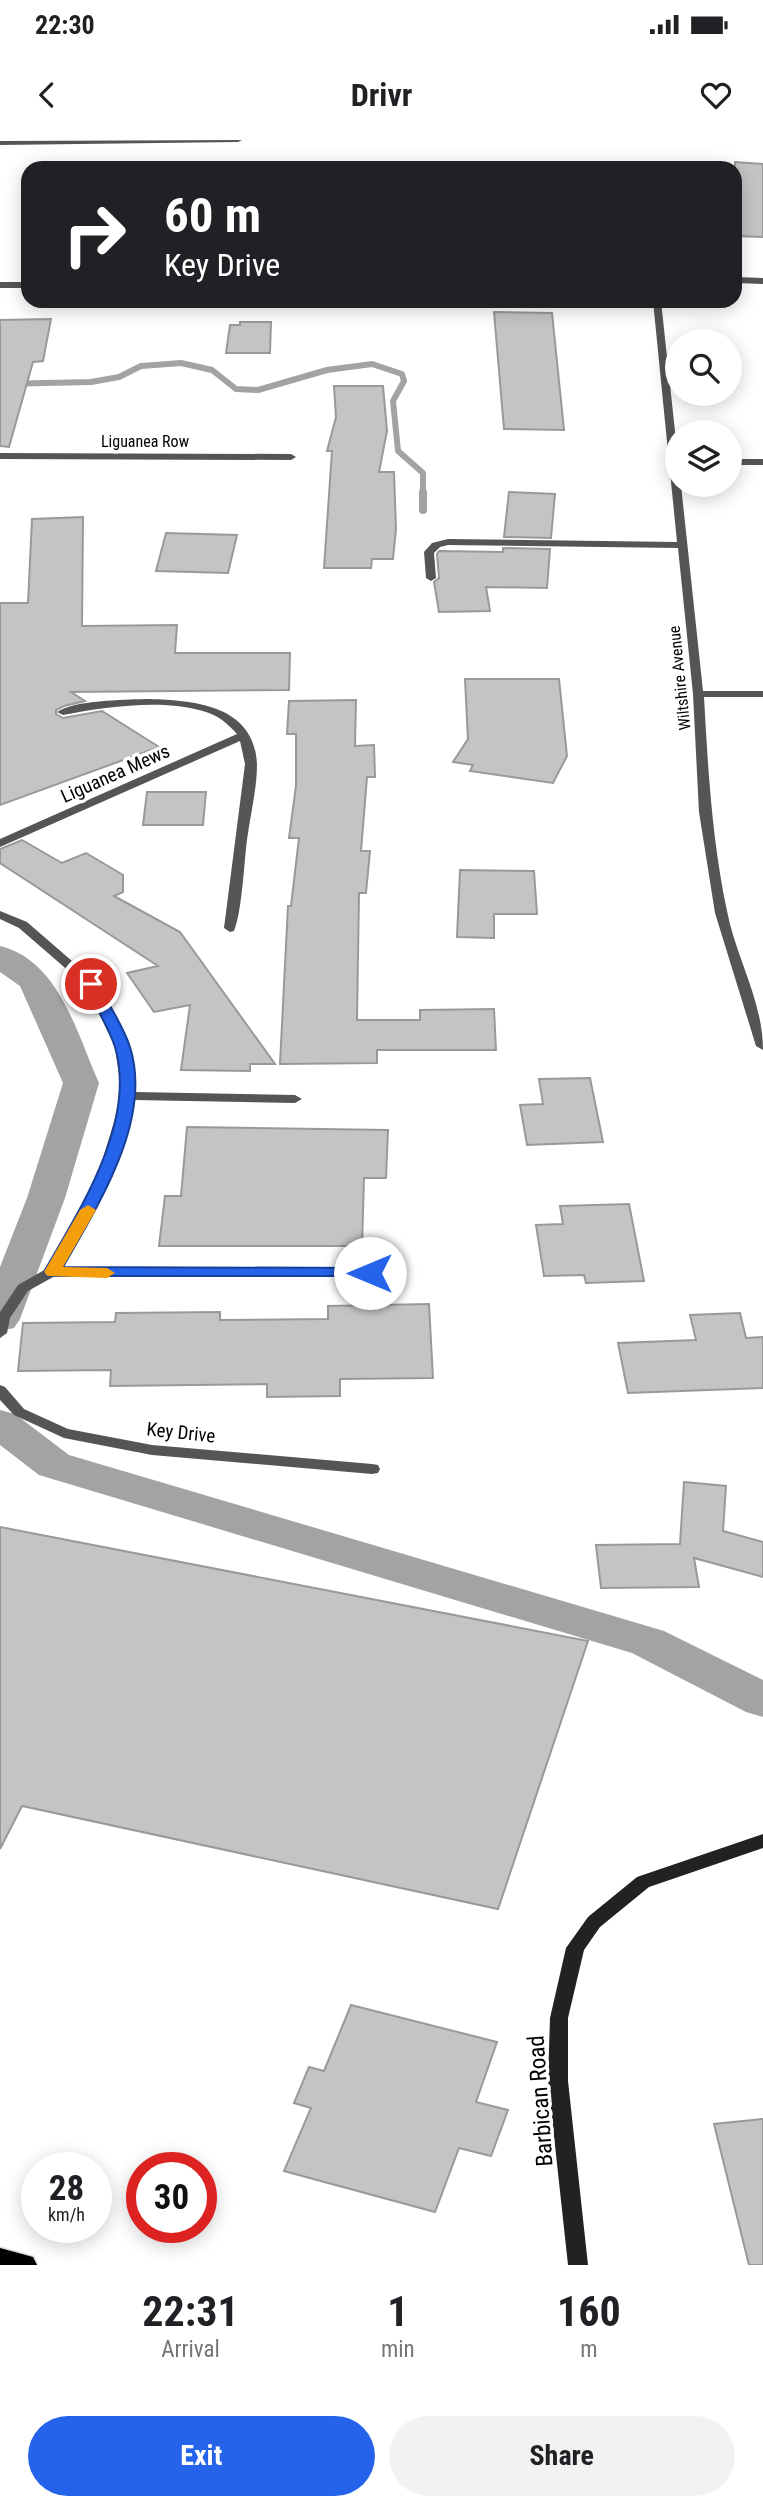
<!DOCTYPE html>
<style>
body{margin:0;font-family:"Roboto Condensed",sans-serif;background:#f2f2f2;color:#202124;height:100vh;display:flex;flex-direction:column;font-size:26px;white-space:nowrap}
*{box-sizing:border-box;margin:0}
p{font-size:23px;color:#757577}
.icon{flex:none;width:38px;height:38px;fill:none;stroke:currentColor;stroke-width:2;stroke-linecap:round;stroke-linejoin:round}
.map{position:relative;height:2125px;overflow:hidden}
.side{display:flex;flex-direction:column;background:#fff;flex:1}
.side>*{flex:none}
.banner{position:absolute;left:21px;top:21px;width:721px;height:147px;border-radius:21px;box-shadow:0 4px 18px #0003;background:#202124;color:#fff;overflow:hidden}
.buttons{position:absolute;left:665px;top:189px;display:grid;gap:14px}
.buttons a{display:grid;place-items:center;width:77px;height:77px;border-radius:50%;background:#fff;box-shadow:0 4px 18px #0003;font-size:35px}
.speed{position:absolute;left:21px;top:2012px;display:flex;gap:14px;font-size:35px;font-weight:700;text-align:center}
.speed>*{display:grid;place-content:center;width:91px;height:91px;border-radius:50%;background:#fff;box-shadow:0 4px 18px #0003;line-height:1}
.speed small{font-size:18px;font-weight:400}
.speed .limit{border:10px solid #d22;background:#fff;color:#111}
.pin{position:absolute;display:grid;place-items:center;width:60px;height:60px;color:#fff;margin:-30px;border:4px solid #fff;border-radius:50%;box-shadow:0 2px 7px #0007}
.me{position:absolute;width:77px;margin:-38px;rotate:270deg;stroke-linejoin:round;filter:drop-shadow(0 0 5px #0008)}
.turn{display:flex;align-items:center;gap:24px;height:147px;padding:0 28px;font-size:32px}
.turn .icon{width:91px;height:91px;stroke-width:2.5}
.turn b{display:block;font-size:49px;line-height:60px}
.eta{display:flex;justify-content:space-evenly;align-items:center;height:119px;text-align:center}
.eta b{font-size:42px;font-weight:700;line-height:49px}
.primary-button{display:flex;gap:14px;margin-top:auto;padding:14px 28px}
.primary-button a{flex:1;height:80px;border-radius:42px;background:#2563eb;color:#fff;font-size:28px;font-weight:700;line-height:80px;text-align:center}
.primary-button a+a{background:#f2f2f2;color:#202124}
.status{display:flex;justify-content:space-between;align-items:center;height:49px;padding:0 35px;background:#fff;direction:ltr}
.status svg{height:19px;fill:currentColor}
header{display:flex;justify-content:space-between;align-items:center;height:91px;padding:0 28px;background:#fff;font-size:32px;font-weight:700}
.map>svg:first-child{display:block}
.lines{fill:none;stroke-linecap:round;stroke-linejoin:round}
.stream-far1{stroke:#a3a3a3;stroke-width:6}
.stream{stroke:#a3a3a3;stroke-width:8}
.canal{fill:#a3a3a3;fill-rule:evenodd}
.building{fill:#c4c4c4;stroke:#999;stroke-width:2}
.primary-casing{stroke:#dbdbdb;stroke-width:3}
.street{fill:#555;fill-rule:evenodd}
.secondary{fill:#222;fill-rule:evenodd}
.primary{fill:#000;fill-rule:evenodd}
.route{fill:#2563eb;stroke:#184099;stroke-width:2}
.slow{fill:#f59e0b}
.labels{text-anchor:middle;stroke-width:7;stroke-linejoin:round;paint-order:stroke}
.far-street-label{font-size:16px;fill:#000;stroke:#fff}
.street-label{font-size:19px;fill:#000;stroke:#fff}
.near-street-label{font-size:23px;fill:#000;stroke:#fff}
</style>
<div class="status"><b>22:30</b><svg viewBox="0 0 49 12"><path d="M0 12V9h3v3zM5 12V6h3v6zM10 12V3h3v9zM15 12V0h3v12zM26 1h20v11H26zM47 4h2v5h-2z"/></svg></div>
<header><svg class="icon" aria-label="back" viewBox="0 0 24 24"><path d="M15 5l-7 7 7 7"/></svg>Drivr<svg class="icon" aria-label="heart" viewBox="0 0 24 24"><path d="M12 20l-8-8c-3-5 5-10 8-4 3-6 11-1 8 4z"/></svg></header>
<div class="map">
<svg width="763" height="2125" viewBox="0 0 763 2125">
<rect width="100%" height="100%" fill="#fff"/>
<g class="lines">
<polyline class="stream-far1" points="0,244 91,242 119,237 141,226 181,223 212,230 236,249 258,250 327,230 372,224 402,234 404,241 393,261 398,311 423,333 423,354"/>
<polyline class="stream" points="423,352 423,370"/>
<g class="canal">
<path d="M0,806C59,820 77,894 99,943L65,1058L20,1179L14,1188L0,1191V1127L27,1058L63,943L20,846L0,832Z"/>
<polygon points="0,1270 15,1274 69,1315 664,1491 763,1540 763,1577 746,1572 632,1513 39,1335 0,1305"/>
</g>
</g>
<g class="building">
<polygon points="735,22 763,24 763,97 735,96"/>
<polygon points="494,172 552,173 564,290 504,289"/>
<polygon points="51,179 43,221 33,222 9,307 0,306 0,180"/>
<polygon points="240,182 271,182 270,213 226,213 230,185 240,185"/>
<polygon points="334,246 383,246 387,291 379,332 394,332 396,389 393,419 372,419 371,428 324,428 332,311 327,311 336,277"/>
<polygon points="509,352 555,354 551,398 504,397"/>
<polygon points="83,377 82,486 177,485 175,513 290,513 289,550 71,552 85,561 64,566 56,570 56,574 63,578 102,571 159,607 0,665 0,463 28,463 32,379"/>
<polygon points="166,393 237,395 228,433 156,431"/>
<polygon points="503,408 550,409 547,448 486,447 490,471 439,472 434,442 439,438 437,414 439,411 503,412"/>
<polygon points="465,539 559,539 567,616 553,643 470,631 473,625 453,622 468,599"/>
<polygon points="356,560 355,606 374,605 375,637 367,637 361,711 370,711 366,753 359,753 357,880 420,880 420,870 494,869 496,910 377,910 377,923 280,924 288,766 291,766 299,698 289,698 296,646 296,594 287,594 289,561"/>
<polygon points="147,652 206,652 203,685 143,685"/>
<polygon points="22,700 62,723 86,713 123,735 123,752 114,756 180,792 275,924 250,924 250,931 181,930 190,865 154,872 127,833 158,826 0,723 0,709"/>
<polygon points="460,730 534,731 537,774 494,774 494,798 457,797"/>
<polygon points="590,938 603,1002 527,1005 520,965 543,964 539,939"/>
<polygon points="187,987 388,990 386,1038 364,1038 362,1106 159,1106 165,1056 181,1056"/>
<polygon points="629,1064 644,1141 586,1143 584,1135 544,1136 536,1085 563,1084 560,1066"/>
<polygon points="429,1164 433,1238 340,1239 340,1256 267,1257 267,1244 110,1246 111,1230 18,1231 23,1183 115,1182 116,1173 220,1172 220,1180 328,1179 328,1166"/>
<polygon points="740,1173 746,1198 763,1197 763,1248 628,1253 618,1203 696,1200 690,1175"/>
<polygon points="684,1342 726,1346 723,1391 763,1402 763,1437 694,1418 699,1447 601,1448 596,1405 680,1404"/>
<polygon points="0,1387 588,1501 498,1769 22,1666 0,1709"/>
<polygon points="351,1865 497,1902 476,1962 508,1970 491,2016 459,2008 435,2072 284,2031 311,1968 294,1963 309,1927 324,1931"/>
<polygon points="763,1979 763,2125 749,2125 714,1984"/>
</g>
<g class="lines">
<g class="primary-casing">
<polygon id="primary" points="0,2108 33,2117 37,2125 0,2125"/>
</g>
<g class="street">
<polygon points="242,0 238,2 0,5 0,1"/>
<polygon points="735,137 763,138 763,144 735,143"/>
<rect x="0" y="142" width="28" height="6"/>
<path d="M653,161H661L677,310V345H681L703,551H763V557H704C708,629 712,700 727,771C736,818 763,861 763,910L756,906L715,773L699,672L693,554L678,408L448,405L440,407L434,413L436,438L431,441L426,438L424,412L432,403L448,399L677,402Z"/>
<polygon points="0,313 291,314 296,317 291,320 0,319"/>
<rect x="730" y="319" width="33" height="6"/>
<path d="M145,559C192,560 255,564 257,625C257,649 250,676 247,700C244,723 242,772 234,791L230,792L224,788L245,624L240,601L0,707V699L237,594C228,584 219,576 206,572C165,558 104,567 63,575L57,572C75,560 123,560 145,559Z"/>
<polygon points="0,771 27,782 95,841 129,907 135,952 295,955 302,959 295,963 134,960 109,1044 62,1128 370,1129 375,1130 377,1133 375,1136 55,1136 28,1151 10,1178 7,1193 0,1198 0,1172 18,1145 46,1129 95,1044 122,956 115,907 86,846 19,788 0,779"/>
<polygon points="0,1245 5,1247 24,1269 68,1289 152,1305 372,1324 378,1325 380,1329 378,1333 372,1334 152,1315 64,1298 14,1275 0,1260"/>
</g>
<polygon class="secondary" points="763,1694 763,1708 649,1747 600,1787 584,1810 568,1878 568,1941 588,2125 568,2125 548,1941 550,1878 566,1808 588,1777 637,1737"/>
<use href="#primary" class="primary"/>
</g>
<path class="route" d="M91,839L98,844C108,864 123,885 130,907C153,980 98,1065 63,1127L370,1128L379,1133L376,1136H47L44,1132C80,1069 137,982 115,907C108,885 94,864 84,844Z"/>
<polygon class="slow" points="88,1065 96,1070 63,1127 107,1128 115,1133 107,1138 47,1136 44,1132 80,1070"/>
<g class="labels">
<g class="far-street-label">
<text x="145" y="307">Liguanea Row</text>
<text transform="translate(679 538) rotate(-96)" y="6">Wiltshire Avenue</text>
</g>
<g class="street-label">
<text transform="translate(115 633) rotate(-24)" y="7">Liguanea Mews</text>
<text transform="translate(181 1292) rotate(6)" y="7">Key Drive</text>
</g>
<g class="near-street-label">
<text transform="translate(540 1961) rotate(-94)" y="8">Barbican Road</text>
</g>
</g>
</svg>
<div class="buttons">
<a><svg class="icon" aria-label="search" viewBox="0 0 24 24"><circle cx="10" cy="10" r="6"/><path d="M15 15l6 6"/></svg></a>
<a><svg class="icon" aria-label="layers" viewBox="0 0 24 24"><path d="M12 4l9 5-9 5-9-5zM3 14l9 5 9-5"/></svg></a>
</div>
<div class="speed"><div>28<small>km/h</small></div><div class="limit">30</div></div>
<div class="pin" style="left:91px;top:844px;background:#d93025"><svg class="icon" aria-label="arrive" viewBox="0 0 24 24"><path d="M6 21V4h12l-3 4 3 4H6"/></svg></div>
<svg class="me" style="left:370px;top:1133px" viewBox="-20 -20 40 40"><circle r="19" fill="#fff"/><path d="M0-13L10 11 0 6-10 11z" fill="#2563eb"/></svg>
<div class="banner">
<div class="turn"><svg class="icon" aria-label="right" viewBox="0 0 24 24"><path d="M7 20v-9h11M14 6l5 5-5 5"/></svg><div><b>60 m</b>Key Drive</div></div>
</div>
</div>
<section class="side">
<div class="eta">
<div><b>22:31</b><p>Arrival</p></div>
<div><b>1</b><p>min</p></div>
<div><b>160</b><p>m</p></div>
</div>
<div class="primary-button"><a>Exit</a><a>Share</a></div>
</section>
